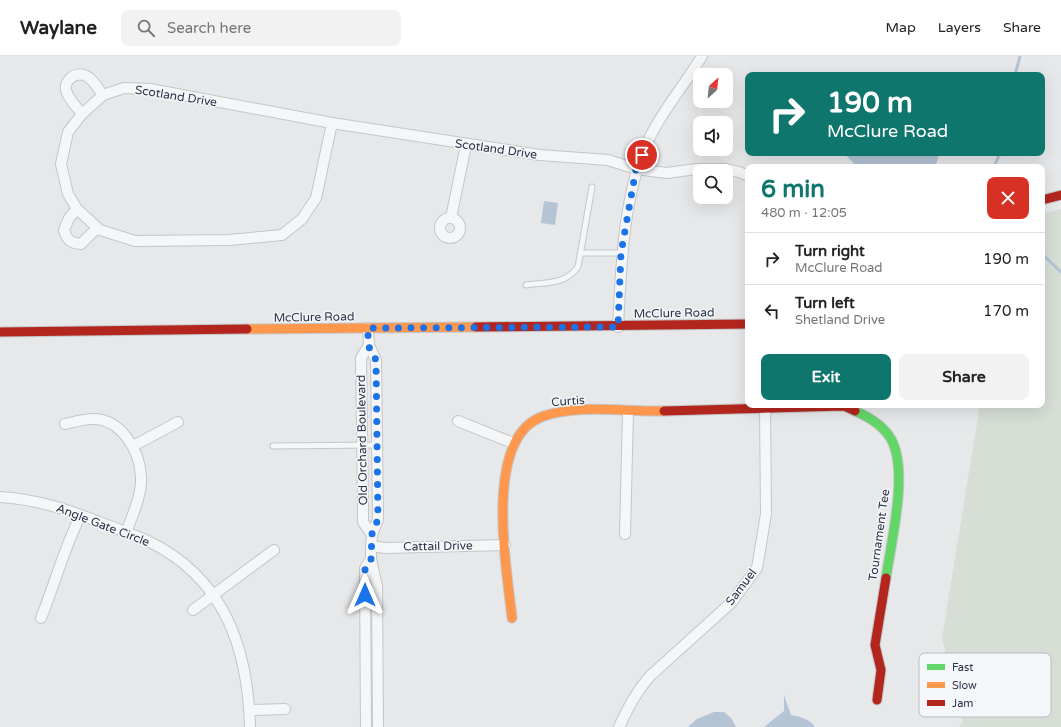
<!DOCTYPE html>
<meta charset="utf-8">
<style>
body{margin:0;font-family:"Varela Round",sans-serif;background:#f2f2f2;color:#222;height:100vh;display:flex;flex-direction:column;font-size:15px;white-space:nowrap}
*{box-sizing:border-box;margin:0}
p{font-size:13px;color:#767676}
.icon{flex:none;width:22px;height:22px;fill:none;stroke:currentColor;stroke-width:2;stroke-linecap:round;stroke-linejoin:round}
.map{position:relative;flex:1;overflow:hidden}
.sheet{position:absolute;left:745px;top:108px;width:300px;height:244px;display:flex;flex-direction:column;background:#fff;border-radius:8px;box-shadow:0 4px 16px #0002}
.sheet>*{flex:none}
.hud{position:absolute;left:745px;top:16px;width:300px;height:84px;border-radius:8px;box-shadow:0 4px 16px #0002;background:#0f766e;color:#fff;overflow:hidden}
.needle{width:26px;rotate:27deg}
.controls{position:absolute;left:693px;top:12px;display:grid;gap:8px}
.controls a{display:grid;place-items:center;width:40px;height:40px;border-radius:8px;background:#fff;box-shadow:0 4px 16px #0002;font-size:20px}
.pin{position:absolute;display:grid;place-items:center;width:34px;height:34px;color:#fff;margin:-17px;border:2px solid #fff;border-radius:50%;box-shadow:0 1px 4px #0007}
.me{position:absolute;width:44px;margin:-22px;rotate:0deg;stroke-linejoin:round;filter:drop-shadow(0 0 3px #0008)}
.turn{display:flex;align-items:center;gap:14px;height:84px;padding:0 16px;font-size:18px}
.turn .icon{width:52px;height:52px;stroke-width:2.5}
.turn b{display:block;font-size:28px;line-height:34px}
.round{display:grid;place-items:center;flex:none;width:42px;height:42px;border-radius:8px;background:#f2f2f2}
.summary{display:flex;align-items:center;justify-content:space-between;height:68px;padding:0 16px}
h1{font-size:24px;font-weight:700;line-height:30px;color:#0f766e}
.button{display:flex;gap:8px;margin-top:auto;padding:8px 16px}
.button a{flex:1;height:46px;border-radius:8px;background:#0f766e;color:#fff;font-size:16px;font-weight:700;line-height:46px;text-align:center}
.button a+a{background:#f2f2f2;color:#222}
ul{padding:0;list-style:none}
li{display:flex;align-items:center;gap:12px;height:52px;padding:0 16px;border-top:1px solid #e0e0e0}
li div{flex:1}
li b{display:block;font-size:15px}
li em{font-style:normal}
header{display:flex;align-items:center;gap:24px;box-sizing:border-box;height:56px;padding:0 20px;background:#fff;border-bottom:1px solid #e0e0e0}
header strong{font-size:19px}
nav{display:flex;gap:22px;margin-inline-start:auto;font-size:14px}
.search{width:280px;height:36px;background:#f2f2f2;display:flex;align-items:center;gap:10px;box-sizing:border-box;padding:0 14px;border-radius:8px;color:#767676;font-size:15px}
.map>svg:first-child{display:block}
.green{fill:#d6ded6}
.water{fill:#b4c4d5}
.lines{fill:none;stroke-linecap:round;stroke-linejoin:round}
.stream{stroke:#b4c4d5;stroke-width:3}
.lane-casing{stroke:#c4c6c8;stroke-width:7}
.street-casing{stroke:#c4c6c8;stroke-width:12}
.fast-casing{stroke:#c4c6c8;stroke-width:11}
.slow-casing{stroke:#c4c6c8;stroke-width:11}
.jam-casing{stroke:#c4c6c8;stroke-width:11}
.lane{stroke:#f5f6f7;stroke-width:5}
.street{stroke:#f5f6f7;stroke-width:10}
.fast{stroke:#63d668;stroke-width:9}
.slow{stroke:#ff974d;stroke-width:9}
.jam{stroke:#b3261e;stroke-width:9}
.route{stroke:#1a73e8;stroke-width:7;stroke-dasharray:0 12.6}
.labels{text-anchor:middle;stroke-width:3;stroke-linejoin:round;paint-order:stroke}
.street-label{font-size:12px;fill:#2b3445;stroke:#f4f6f9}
.key{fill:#f4f6f9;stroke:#b8bcc3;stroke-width:1}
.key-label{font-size:11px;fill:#2b3445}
</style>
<header>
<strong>Waylane</strong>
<div class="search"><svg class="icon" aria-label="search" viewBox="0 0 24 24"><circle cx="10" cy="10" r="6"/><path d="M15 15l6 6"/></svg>Search here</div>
<nav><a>Map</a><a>Layers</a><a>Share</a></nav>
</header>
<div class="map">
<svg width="1061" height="671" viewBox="0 0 1061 671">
<rect width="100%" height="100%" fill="#e6e8ea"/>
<polygon class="green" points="1061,153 1061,671 959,671 963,666 942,582 980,349 1042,349 1042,158"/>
<g class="water">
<polygon points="844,97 940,97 935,111 857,111"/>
<polygon points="544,145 558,147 555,169 541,167"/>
<path d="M784,639L791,659C800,661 810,663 815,671H764L784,655Z"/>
<polygon points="714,656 724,656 731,662 736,671 688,671 697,663"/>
</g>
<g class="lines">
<g class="stream">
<polyline points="1015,19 1020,0"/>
<polyline points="994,111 1000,97"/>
<polyline points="1042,198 1061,216"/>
</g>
<g class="lane-casing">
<g id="lane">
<polyline points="581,197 621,197"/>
<path d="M526,229C546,226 565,229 578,211L592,131"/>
<polyline points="273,390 376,389"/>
</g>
</g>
<g class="street-casing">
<g id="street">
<polygon points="124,32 150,33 332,67 316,142 302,163 282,179 229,184 135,185 100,174 77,153 68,138 61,108 68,76 82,58 103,39"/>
<path d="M82,58C77,51 70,45 67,37C62,27 73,16 84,19C92,21 98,33 103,39"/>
<polyline points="332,67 540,99 608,104 636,113 667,117 696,113 725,113 739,116 748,120"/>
<path d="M77,153L69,162L64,174C67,184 70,187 81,188L97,172"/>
<circle cx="450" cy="172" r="10"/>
<polyline points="451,162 466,89"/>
<path d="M618,271C621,211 623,139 648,85C662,54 685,29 702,0"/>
<polyline points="368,272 369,289 376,304 378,463 372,479 371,490 371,503 377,530 378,671"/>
<polyline points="369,289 361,302 363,449 363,466 372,479"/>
<polyline points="458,365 513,387"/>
<path d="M65,368C74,366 84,363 92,363C121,362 140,395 141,421C142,439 132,460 126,477"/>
<polyline points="133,390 178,366"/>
<path d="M0,441C36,443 69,454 102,467C117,473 133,478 148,485C224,522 248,591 250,671"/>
<polyline points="625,478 628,356"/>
<polyline points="371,490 385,492 505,489"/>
<polyline points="193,554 274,494"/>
<path d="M41,562C55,528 64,491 81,459"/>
<polyline points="250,654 285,653"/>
<polyline points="366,671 365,512 371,503"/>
<path d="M619,671C628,652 636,636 650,620L732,546L757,512L766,458L765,349"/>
</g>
</g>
<g class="fast-casing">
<path id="fast" d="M855,355C869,361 883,369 891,383C909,415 891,486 886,522"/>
</g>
<g class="slow-casing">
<g id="slow">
<polyline points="247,273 476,271"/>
<path d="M512,562C507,513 482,380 544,360C579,348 627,356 664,355"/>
</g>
</g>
<g class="jam-casing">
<g id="jam">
<polyline points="1042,144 1061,139"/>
<polyline points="476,271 748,268"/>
<polyline points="0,276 247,273"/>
<polyline points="664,355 844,350 855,355"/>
<polyline points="877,644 881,614 875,589 886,522"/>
</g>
</g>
<use href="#lane" class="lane"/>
<use href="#street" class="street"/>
<use href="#fast" class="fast"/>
<use href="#slow" class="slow"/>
<use href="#jam" class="jam"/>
</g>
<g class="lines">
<polyline class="route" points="365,539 365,512 371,503 372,478 378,463 376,304 368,289 368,272 618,271 621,197 636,113 642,99"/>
</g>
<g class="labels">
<g class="street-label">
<text transform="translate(176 40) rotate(9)" y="4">Scotland Drive</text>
<text transform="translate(496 93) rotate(8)" y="4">Scotland Drive</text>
<text transform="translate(674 257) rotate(-1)" y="4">McClure Road</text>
<text transform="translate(314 261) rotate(-1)" y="4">McClure Road</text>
<text transform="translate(568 345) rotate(-4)" y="4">Curtis</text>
<text transform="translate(362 384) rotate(-91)" y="4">Old Orchard Boulevard</text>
<text transform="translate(103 469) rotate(21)" y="4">Angle Gate Circle</text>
<text transform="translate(879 479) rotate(-82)" y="4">Tournament Tee</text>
<text transform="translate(438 490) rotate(-1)" y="4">Cattail Drive</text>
<text transform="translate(741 531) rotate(-53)" y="4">Samuel</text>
</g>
</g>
<rect x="919" y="597" width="132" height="64" rx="6" class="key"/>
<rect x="927" y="608" width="18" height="6" fill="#63d668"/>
<rect x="927" y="626" width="18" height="6" fill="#ff974d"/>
<rect x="927" y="644" width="18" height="6" fill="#b3261e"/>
<g class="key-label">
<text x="952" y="615">Fast</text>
<text x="952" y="633">Slow</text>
<text x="952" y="651">Jam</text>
</g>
</svg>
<div class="controls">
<a><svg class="needle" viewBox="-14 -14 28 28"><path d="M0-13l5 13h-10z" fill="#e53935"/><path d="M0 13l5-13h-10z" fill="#767676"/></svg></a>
<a><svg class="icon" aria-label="sound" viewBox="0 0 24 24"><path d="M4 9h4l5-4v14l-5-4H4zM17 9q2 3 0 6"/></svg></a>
<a><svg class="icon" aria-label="search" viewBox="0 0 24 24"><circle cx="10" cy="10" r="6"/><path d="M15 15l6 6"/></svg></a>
</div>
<div class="pin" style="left:642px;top:99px;background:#d93025"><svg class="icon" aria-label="arrive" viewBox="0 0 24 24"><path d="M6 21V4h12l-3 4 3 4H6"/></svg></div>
<svg class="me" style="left:365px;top:539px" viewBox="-20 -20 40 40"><path d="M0-17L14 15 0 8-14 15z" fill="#1a73e8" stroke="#fff" stroke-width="4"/></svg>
<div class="hud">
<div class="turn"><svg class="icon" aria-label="right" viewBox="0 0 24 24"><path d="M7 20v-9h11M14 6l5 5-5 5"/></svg><div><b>190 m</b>McClure Road</div></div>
</div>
<section class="sheet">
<div class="summary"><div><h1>6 min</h1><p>480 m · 12:05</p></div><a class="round" style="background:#d93025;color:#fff"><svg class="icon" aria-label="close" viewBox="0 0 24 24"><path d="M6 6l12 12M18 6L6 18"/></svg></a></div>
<ul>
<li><svg class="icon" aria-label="right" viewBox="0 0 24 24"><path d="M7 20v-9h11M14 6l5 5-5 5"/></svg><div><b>Turn right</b><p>McClure Road</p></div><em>190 m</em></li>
<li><svg class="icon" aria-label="left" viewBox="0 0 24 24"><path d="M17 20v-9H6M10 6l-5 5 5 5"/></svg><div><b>Turn left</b><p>Shetland Drive</p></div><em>170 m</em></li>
</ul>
<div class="button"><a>Exit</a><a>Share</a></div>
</section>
</div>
